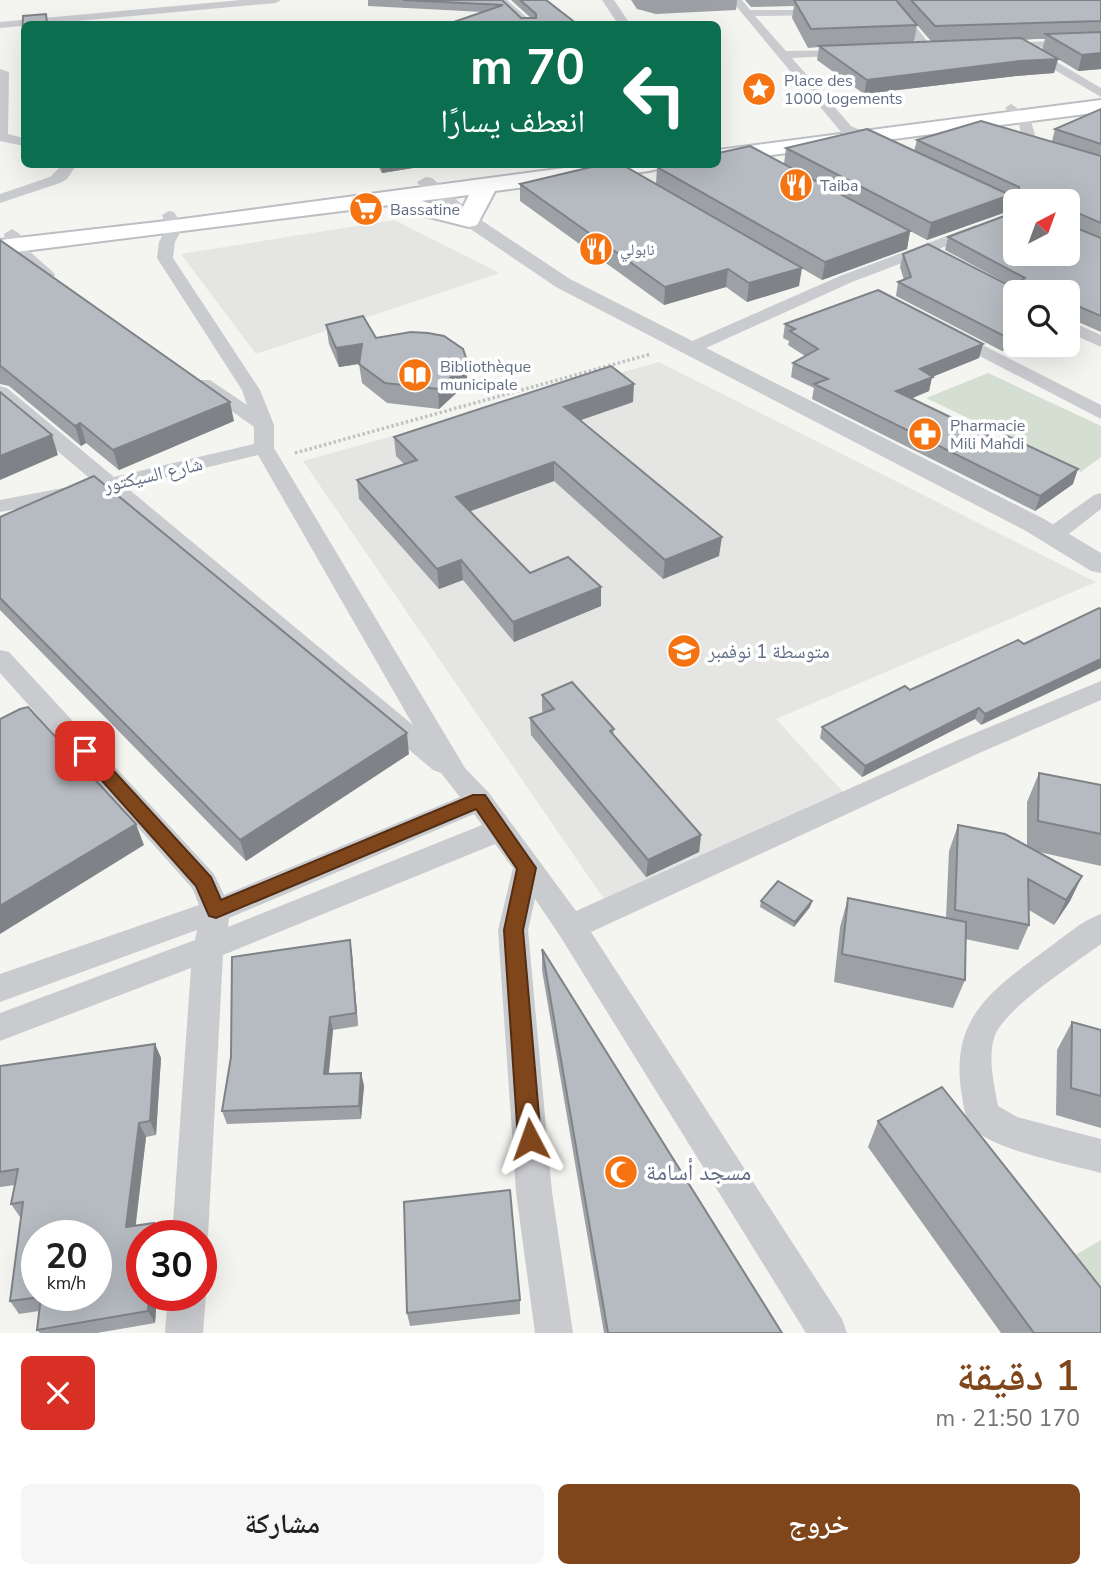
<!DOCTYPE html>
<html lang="ar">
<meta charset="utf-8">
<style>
body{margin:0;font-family:"Nunito Sans","Noto Naskh Arabic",sans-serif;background:#f6f6f6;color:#202124;direction:rtl;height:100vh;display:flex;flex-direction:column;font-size:26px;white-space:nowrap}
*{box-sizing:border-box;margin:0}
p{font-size:23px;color:#757577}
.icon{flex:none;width:38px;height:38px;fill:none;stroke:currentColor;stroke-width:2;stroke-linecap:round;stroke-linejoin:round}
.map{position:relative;height:1333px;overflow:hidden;direction:ltr}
.details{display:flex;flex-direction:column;background:#fff;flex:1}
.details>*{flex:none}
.banner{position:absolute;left:21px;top:21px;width:700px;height:147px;border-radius:10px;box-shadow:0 7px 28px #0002;direction:rtl;background:#0b6e4f;color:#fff;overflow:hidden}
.needle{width:46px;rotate:41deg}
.buttons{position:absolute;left:1003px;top:189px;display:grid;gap:14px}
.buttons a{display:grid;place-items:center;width:77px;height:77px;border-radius:10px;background:#fff;box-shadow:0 7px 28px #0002;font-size:35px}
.speed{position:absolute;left:21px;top:1220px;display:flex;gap:14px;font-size:35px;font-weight:700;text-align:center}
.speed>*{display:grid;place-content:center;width:91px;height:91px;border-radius:50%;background:#fff;box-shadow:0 7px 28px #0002;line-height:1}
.speed small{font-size:18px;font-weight:400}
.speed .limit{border:10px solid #d22;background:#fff;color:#111}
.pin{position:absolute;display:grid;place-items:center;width:60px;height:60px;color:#fff;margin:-30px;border-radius:14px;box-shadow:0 4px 10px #0006}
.me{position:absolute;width:77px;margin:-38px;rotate:356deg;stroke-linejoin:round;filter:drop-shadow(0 0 5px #0008)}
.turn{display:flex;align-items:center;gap:24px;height:147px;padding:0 21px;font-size:32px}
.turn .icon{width:91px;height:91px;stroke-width:2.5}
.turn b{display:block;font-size:49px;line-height:60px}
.round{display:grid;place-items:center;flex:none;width:74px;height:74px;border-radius:10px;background:#f6f6f6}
.headline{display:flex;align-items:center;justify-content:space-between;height:119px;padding:0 21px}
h1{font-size:42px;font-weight:600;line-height:52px;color:#80461b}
.primary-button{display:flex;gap:14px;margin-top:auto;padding:14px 21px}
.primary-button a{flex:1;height:80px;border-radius:10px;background:#80461b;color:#fff;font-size:28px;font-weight:600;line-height:80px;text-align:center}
.primary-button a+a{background:#f6f6f6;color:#202124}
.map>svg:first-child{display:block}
.built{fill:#e5e6e4}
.green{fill:#d4ded1}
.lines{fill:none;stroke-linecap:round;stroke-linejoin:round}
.primary-casing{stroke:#bbbec2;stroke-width:4}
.path{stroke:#c0c1c3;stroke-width:3.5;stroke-dasharray:2.5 2.5;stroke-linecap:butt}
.minor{fill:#c9cbcf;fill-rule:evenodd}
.tertiary{fill:#c9cbcf;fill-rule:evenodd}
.primary{fill:#fff;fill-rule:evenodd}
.wall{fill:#9da1a6;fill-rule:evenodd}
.shaded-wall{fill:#7f8387}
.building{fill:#b6bbc1;stroke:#7f8387;stroke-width:2;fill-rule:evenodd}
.route{fill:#80461b;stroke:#532e12;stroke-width:2}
.labels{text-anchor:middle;stroke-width:7;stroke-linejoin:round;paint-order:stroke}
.far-poi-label{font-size:16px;fill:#616e85;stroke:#fff;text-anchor:start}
.street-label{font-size:19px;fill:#616e85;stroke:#fff}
.poi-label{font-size:19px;fill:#616e85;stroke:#fff;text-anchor:start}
.near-poi-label{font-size:23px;fill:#616e85;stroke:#fff;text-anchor:start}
</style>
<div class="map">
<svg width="1101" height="1333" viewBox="0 0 1101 1333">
<rect width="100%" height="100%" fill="#f4f5f1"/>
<g class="built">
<polygon points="394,220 500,273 256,354 181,254"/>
<polygon points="659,362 1096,582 776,719 845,794 606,902 303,461"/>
</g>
<g class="green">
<polygon points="988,373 1101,426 1101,457 1081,472 926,398"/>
<polygon points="1101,1240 1101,1307 1065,1261"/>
</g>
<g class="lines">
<g class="primary-casing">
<g id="primary">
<polygon points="1101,100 1101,112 718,162 718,150"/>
<path d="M595,164H660L657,169L649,171L495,191L477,225L469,227L401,210L398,204L0,254V240L175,220ZM469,195L461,211L421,201Z"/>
</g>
</g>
<polyline class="path" points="295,453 651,354"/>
<g class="minor">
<polygon points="241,0 281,0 276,3 0,28 0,22"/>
<polygon points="496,0 507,0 534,24 523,24"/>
<polygon points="731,0 742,0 750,10 829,10 830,12 825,15 755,16 786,51 854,50 856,52 850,55 792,58 851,126 887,142 887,148 877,148 841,132"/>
<path d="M876,0C901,0 916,28 931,46V50H923L891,12Z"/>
<polygon points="1101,39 1101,45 1033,48 1101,88 1101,97 1024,52 1023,49 1002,49 996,46 1002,43"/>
<polygon points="0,69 9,72 8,134 24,138 24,146 0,141"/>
<polygon points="1011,104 1030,117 1036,139 1034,142 1029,143 1022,139 1018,119 1005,108"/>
<polygon points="63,164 77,164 67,179 60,183 0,203 0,194 50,177"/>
<polygon points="978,187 1015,202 1015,212 973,194 971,191 973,188"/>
<path d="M169,211L174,212L183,227L175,242L173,258L260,390L274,425V448L465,768L489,793L576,911L958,740L1101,681V700L977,754L591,932L842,1319L847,1333H806L560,936L535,899L528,930L552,1192L573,1333H535L516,1192L498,930L513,868L495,844L223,955L208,1236L201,1250V1236H172L191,968L0,1041V1013L195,940L197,930L0,1002V974L199,905L192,888L0,673V650L9,652L214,874L224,895L460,797L441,773L433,770L106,492L0,512V500L94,482L0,402V386L7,388L114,477L254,444V427L194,384L196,380H210L247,405L242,390L157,258L159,242L167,227L162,215ZM258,455L413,725L126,487ZM474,814L482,825L228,927L229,918Z"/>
<polygon points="976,225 981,227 984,230 981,233 852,282 695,353 689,354 680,349 683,345 840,276"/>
<polygon points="12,229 20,234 21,244 53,272 55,275 53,278 41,278 7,248 4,234"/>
<polygon points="1068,320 1101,335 1101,347 1068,332"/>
<polygon points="953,330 1101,405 1101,419 947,339 944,335"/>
<polygon points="1101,493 1101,509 1061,540 1045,540 1042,535 1045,530 1094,495"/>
<path d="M1101,914V944C1074,964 1013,1003 997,1031C986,1052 994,1084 998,1106L1017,1117L1101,1139V1173C1072,1165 988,1149 971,1126C964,1117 963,1101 961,1090C951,1016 993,989 1047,949C1064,937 1081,921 1101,914Z"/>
<polygon points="201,1284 206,1295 203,1333 165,1333 168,1295 201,1295"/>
</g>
<g class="tertiary">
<polygon points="602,0 614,0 630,24 618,24"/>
<polygon points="426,177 432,178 475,216 570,279 1044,519 1101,553 1101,573 1091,571 1026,531 556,287 463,224 420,186 417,182"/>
</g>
<use href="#primary" class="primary"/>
</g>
<g class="wall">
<polygon points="368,0 502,0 521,18 531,18 511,0 546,0 577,24 448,24 483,12 368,6"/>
<polygon points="631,0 737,0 736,10 656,14 637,9"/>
<path d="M745,0H1101V69L1078,71L1058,59L1054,73L1016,76L864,94L817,60L819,47L808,48L792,18L794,6L751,7ZM917,25L931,41L914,42ZM1035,39H1045L1042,50L1024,40Z"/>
<polygon points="1101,109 1101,332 1069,318 1068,319 1068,292 1015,345 1016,345 1002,351 896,296 898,282 904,280 900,267 903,254 1019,290 945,250 948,237 1068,201 1016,201 1016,200 1010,197 1006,212 927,240 910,231 907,249 822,280 656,184 657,167 784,164 786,148 914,151 917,140 1052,141 1055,129"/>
<polygon points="377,164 438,164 382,173"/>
<polygon points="520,184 799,286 747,302 726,287 664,305 520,201"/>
<polygon points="0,240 234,421 119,470 86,443 81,446 9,386 0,384"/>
<polygon points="785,324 983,344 979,358 932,377 929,391 911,399 1073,484 1035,511 812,399 814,388 791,377 793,363 805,356 788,345 789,341 783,338"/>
<polygon points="326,325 376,338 467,377 464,386 439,409 387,403 362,383 359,364 339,367 329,344"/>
<polygon points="633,402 580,420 719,556 663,579 554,481 470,511 530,573 601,587 601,606 514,642 463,580 439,589 359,499 357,480 404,464 396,456 394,437"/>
<polygon points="0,517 409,754 246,861 0,610"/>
<polygon points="1018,640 981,725 975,719 862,777 820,738 822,727 910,690"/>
<polygon points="542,695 614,729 613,735 701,835 699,852 646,877 531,735 530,718 544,713 542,711"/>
<polygon points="1039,773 1101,785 1101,866 1039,852 1082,876 1070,901 1054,925 1029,910 1029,925 1018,950 965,939 965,980 953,1008 834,982 840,927 848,898 946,918 949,851 958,825 1027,846 1027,802"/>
<polygon points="761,901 812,901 810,907 794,927 760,907"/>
<polygon points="350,940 352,954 358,1026 333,1030 329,1074 361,1073 364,1086 361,1119 227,1124 222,1111"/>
<polygon points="542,949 782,1333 604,1333 542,970"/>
<polygon points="1072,1022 1101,1030 1101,1128 1056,1115 1057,1050"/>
<polygon points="155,1044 161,1058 156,1135 146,1137 135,1226 142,1295 157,1295 155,1323 97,1333 40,1333 37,1330 39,1311 19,1314 10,1301 21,1217 20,1217 11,1204 15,1185 0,1187 0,1066"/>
<polygon points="878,1121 1101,1333 1001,1333 868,1147"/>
<polygon points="520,1300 520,1314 410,1326 407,1313"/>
</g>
<g class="shaded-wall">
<polygon points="1101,53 1101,69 1078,71 1082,55"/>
<polygon points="1058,59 1054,73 1016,76 864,94 867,80 1020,61"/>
<polygon points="381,164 438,164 382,173"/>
<polygon points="1010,195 1006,212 927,240 931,223"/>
<polygon points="910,231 907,249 822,280 825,262"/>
<polygon points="802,268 799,286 747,302 749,283"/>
<polygon points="728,269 726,287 664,305 665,287"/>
<polygon points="1070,304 1073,304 1069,318 1068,318"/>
<polygon points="1015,333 1015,345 1016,345 1002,351 1006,337"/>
<polygon points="362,344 364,363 339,367 336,348"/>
<polygon points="983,344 979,358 932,377 929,391 892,406 896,391 920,369"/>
<polygon points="466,358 467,377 464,386 439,409 438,389"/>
<polygon points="634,384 633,402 564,426 564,407"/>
<polygon points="230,402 234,421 119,470 113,450"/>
<polygon points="80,423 86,443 81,446 75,426"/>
<polygon points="52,435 58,455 0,480 0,456"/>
<polygon points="554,462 554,481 457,516 456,497"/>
<polygon points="1078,469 1073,484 1035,511 1040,496"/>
<polygon points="722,537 719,556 663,579 665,560"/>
<polygon points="461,560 463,580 439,589 437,569"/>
<polygon points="601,587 601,606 514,642 513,622"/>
<polygon points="1101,659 1101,668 981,725 985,714"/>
<polygon points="979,708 975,719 862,777 865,766"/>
<polygon points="407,733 409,754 246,861 240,840"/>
<polygon points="136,824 144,845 0,934 0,906"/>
<polygon points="701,835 699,852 646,877 648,860"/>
<polygon points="1082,876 1070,901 1054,925 1066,900"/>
<polygon points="812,901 810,907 794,927 795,922"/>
<polygon points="350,940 352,954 358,1026 356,1013"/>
<polygon points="330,1017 333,1030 327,1087 324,1074"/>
<polygon points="155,1044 161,1058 156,1135 150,1121"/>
<polygon points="361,1073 364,1086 361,1119 359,1106"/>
<polygon points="139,1123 146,1137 134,1240 126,1227"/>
<polygon points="154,1223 160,1236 153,1236"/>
<polygon points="149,1295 157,1295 155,1323 148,1311"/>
</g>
<g class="building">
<polygon points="403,0 502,0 521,18 536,18 536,14 520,0 546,0 577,24 448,24 503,5"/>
<polygon points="794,0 896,0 917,25 811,29"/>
<polygon points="911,0 1101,0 1101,21 935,26"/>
<polygon points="46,14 47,24 24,24 24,46 22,46 23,16"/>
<polygon points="1101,32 1101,53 1082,55 1046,34"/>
<polygon points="1021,38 1058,59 1020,61 867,80 819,46"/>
<polygon points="1101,109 1101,144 1055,129"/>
<polygon points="981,121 1101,156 1101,223 1073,211 1069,214 1069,225 1101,238 1101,316 1073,304 1070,304 1070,312 1068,311 1068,292 1015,292 1015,333 1006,337 898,282 911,277 903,254 928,244 1018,290 1021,290 1021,281 1025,278 948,237 1015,212 1015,254 1068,254 1068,201 1019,201 1019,187 917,140"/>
<polygon points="867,129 1010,195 931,223 786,148"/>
<polygon points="750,146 910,231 825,262 657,167 668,164 718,164 718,153"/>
<polygon points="604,164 621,164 802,268 749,283 728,269 665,287 520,184"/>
<polygon points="0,240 230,402 113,450 80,423 75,426 2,367 0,366"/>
<polygon points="878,290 983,344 920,369 933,377 896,391 998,440 1005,435 1078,469 1040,496 814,384 828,379 793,363 818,349 790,331 795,329 785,324"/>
<polygon points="363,316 376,338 411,332 428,333 444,336 463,349 466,358 463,366 438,389 385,383 359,364 362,344 336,348 326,325"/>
<polygon points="611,366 634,384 564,407 722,537 665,560 554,462 456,497 530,573 568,557 601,587 513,622 461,560 437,569 357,480 417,460 394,437"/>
<polygon points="0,392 52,435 0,456"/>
<polygon points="94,476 407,733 240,840 0,598 0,517"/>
<polygon points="1099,608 1101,609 1101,659 985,714 979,708 865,766 822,727 905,686 910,690 1018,640 1024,644"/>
<polygon points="572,682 614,729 610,731 701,835 648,860 530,718 554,709 542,695"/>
<polygon points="28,707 136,824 0,906 0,719 20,709"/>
<polygon points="1039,773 1101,785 1101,834 1038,821"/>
<polygon points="958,825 1005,834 1082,876 1066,900 1028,879 1029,925 955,910"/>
<polygon points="778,881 812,901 795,922 761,901"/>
<polygon points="848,898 966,922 965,980 842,954"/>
<polygon points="350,940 356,1013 330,1017 324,1074 361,1073 359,1106 222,1111 231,1057 232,957"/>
<polygon points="542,949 782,1333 608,1333"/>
<polygon points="1072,1022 1101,1030 1101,1096 1071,1088"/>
<path d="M155,1044L150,1121L139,1123L126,1227L154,1223L153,1236H142V1295H149L148,1311L37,1330L41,1297L10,1301L23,1202L11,1204L18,1169L0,1172V1066ZM37,1236H96V1295H37Z"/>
<polygon points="942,1087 1101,1288 1101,1333 1034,1333 878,1121"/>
<polygon points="510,1190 520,1300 407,1313 404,1202"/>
</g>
<polygon class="route" points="85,744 91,746 211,877 221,900 473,795 485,795 536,868 523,930 541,1139 537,1147 530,1150 522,1147 518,1139 504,930 517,869 476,809 216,918 209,916 196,886 79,755 76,751"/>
<defs>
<g id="sight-disc" transform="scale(1.75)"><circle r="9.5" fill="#f57311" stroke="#fff"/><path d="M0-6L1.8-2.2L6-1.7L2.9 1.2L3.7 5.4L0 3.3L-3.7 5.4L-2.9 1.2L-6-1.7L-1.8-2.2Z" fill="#fff"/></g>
<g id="restaurant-disc" transform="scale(1.75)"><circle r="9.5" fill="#f57311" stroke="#fff"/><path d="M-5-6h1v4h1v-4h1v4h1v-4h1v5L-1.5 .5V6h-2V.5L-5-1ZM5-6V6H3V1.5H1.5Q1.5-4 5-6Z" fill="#fff"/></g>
<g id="supermarket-disc" transform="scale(1.75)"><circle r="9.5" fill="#f57311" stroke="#fff"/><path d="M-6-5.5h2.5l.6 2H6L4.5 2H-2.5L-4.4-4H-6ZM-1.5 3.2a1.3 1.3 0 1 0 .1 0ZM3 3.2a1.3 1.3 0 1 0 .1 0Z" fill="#fff"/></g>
<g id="library-disc" transform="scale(1.75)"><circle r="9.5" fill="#f57311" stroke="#fff"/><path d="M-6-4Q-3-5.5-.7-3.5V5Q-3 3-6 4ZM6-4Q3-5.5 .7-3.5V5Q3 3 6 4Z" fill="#fff"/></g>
<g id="pharmacy-disc" transform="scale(1.75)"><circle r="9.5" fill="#f57311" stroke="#fff"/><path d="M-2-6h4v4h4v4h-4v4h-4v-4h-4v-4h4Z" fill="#fff"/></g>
<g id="school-disc" transform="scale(1.75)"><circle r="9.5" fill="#f57311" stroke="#fff"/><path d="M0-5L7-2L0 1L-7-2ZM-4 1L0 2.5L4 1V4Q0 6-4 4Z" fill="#fff"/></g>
<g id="mosque-disc" transform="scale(1.75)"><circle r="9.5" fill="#f57311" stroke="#fff"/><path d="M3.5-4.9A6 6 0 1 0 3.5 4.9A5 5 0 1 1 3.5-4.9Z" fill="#fff"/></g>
</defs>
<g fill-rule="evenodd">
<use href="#sight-disc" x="759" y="89"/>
<use href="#restaurant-disc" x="796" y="185"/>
<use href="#supermarket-disc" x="366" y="209"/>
<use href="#restaurant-disc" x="596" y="249"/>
<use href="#library-disc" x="415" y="375"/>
<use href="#pharmacy-disc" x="925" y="434"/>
<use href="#school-disc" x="684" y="651"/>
<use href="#mosque-disc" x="621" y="1172"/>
</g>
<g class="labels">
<g class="far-poi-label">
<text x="784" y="86">Place des<tspan x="784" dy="18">1000 logements</tspan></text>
<text x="820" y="191">Taiba</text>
<text x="390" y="215">Bassatine</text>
<text x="620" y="255">نابولي</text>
<text x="440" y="372">Bibliothèque<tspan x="440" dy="18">municipale</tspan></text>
<text x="950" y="431">Pharmacie<tspan x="950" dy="18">Mili Mahdi</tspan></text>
</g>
<g class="street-label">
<text transform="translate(153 474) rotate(-13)" y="7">شارع السيكتور</text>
</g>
<g class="poi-label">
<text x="708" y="658">متوسطة 1 نوفمبر</text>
</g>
<g class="near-poi-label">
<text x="646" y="1180">مسجد أسامة</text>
</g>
</g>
</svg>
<div class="buttons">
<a><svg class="needle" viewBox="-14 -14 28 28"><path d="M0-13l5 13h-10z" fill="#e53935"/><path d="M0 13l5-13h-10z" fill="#757577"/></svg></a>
<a><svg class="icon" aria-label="search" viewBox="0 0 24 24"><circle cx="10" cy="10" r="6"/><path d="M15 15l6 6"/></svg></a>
</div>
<div class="speed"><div>20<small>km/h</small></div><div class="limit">30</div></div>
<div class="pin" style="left:85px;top:751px;background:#d93025"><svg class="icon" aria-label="arrive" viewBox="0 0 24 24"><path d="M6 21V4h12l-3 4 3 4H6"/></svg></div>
<svg class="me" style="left:530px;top:1139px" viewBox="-20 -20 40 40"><path d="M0-17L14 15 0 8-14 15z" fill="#80461b" stroke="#fff" stroke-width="4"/></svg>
<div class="banner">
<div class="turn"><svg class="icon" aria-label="left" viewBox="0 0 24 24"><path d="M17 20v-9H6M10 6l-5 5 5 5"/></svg><div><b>70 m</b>انعطف يسارًا</div></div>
</div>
</div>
<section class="details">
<div class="headline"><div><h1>1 دقيقة</h1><p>170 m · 21:50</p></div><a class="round" style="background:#d93025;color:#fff"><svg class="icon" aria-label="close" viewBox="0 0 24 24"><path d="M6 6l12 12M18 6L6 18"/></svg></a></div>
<div class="primary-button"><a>خروج</a><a>مشاركة</a></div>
</section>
